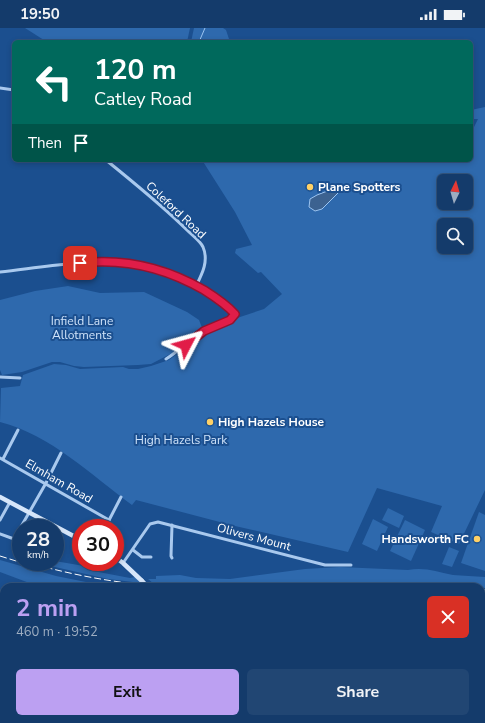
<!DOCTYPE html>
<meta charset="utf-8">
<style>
body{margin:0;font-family:"Nunito Sans",sans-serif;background:#214673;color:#f1f3f6;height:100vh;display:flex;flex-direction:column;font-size:15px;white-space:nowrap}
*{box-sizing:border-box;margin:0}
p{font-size:13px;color:#9dadc1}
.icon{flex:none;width:22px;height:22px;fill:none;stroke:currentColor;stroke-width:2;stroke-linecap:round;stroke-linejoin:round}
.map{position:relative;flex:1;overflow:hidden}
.drawer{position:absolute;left:0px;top:555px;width:485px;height:140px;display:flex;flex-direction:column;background:#143b6b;border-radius:12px 12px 0 0;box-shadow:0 2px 6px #0003,0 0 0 1px #33557e}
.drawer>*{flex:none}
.banner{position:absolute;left:12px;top:12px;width:461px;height:122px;border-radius:6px;box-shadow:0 2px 6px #0003,0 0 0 1px #33557e;background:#00695c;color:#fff;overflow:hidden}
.needle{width:26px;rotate:5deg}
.controls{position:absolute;left:437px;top:146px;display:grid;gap:8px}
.controls a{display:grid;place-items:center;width:36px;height:36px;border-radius:6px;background:#143b6b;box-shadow:0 2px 6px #0003,0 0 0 1px #33557e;font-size:20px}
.speed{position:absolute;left:12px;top:491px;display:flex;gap:8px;font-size:20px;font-weight:700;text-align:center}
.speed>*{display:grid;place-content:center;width:52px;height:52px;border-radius:50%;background:#143b6b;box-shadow:0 2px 6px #0003,0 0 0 1px #33557e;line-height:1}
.speed small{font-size:10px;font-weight:400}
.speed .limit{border:6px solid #d22;background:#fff;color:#111}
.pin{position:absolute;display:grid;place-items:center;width:34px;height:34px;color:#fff;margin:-17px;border-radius:8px;box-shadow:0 2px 6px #0006}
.me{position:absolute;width:44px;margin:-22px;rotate:51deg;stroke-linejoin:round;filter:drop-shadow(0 0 3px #0008)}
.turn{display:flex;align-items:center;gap:14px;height:84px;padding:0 16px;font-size:18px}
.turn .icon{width:52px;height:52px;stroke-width:2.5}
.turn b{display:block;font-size:28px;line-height:34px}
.then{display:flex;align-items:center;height:38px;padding:0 16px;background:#0003;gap:8px;font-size:15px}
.round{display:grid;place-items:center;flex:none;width:42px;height:42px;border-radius:6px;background:#214673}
.headline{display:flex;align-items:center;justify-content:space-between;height:68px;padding:0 16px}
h1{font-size:24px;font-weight:700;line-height:30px;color:#bca0f2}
.cta{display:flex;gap:8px;margin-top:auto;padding:8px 16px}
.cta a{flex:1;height:46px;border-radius:6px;background:#bca0f2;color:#111;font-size:16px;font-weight:700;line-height:46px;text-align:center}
.cta a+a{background:#214673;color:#f1f3f6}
.status{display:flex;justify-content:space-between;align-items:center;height:28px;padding:0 20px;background:#143b6b;direction:ltr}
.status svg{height:11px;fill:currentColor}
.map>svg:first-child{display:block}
.green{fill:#2e69ad;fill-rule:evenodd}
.water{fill:#3c6290;stroke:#9cc4f0}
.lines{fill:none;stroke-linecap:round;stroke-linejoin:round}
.stream{stroke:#9cc4f0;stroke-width:1}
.street{stroke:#a9c9ee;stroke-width:3}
.secondary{stroke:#d6e6fa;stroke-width:4.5}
.highway{stroke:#fff;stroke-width:5.5}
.rail{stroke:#fff;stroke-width:1;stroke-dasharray:7 3;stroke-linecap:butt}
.secondary-bridge{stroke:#d6e6fa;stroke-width:4.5}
.route-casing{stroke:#92132f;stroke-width:10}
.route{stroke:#e11d48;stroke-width:7}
.poi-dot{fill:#ffd166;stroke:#1b4f8f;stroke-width:1.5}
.labels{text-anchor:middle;stroke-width:4;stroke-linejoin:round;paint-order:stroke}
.poi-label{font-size:12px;font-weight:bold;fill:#fff;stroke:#1b4f8f;text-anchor:start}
.street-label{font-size:12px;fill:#fff;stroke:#1b4f8f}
.park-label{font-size:12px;fill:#cfe3fa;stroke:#1b4f8f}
</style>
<div class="status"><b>19:50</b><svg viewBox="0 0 49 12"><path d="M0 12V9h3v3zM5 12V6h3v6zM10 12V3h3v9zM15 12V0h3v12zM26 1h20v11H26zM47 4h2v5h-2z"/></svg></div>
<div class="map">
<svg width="485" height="695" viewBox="0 0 485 695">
<rect width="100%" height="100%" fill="#1b4f8f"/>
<g class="green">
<polygon points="25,0 190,0 187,14 47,14"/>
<polygon points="194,0 223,0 226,2 230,14 191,14"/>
<path d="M485,79V462L459,516L431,504L442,478L377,460L348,524L235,498L136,472L132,477C91,447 51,407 0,394L1,360L20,358L23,347L54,336L66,337L80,341L123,339L129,341H138L151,338L169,332L205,305L240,289L264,281L282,266L261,244L258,245L235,225L236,221L252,217L235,184L202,132H401L418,135L452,132H471V105L478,91H471V82ZM444,153H466V175H444ZM444,197H466V219H444Z"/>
<polygon points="68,258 100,265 144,264 187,284 199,292 203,302 178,322 151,336 138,337 84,339 74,338 60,334 52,334 22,344 2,347 0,342 0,272 35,263"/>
<polygon points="388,480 404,488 399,500 382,492"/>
<polygon points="479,484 485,487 485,543 461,535"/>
<polygon points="373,491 388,499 377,523 362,516"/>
<polygon points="405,492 425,502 411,533 390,523"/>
<polygon points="449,519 459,523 452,539 442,536"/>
<polygon points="0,532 56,548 111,559 33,559 32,556 0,544"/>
<polygon points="55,533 84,538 88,542 130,550 135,549 141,555 108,551 33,534"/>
<path d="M340,539L408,542C426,539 436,544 453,547C463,548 474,548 485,549V560L338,557L202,558L154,556L148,551H156V548L180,547L196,550L230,551L305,541Z"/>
</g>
<polygon class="water" points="338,159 338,165 322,181 315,183 309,179 310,171 317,167"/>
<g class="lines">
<polyline class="stream" points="199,14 205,0"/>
<g class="street">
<polyline points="0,60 14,62"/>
<path d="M106,132C134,155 163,178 188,203C193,208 200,213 203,219C209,233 202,246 196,258"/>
<path d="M0,244C70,236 133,221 199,259C212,267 225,274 235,286C227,297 213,297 202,304C189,312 179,323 166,331"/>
<polyline points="0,349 20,350"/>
<polyline points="0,430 109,492"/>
<polyline points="3,431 18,402"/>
<polyline points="0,492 10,474"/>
<polyline points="172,497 171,528 172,530"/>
<polyline points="105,500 121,469"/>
<polyline points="0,506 14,511 46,455 61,425"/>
<polyline points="133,522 142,529 151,529"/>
<polyline points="123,535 150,496 158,494 325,537 351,537"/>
<polyline points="0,652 4,650"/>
<polyline points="481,661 485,655"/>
<polyline points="181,691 183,695"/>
<polyline points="259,691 262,695"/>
<polyline points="391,691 418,694"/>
<polyline points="10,695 18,691"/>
<polyline points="94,695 101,691"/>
<polyline points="314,695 320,691"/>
<polyline points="466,695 469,691"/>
</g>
<g class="secondary">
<polyline points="0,469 81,512"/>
<polyline points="115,529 123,535 142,553"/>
<polyline points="220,691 221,695"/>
<polyline points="224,691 226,695"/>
</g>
<g class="highway">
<polyline points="481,622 485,611"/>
<polyline points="481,638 485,627"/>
<polyline points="450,695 452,691"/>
<polyline points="457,695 459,691"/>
</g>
<g class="rail">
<polyline points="0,528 29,537"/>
<path d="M26,534C76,548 120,556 172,559"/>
<polyline points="268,559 326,558 449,559"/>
<polyline points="481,562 485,562"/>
</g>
<polyline class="secondary-bridge" points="142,553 148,559"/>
</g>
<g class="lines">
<g class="route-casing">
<path id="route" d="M80,235C123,230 166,240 204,262C215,269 226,276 235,286L230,292L204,303L186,317"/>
</g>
<use href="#route" class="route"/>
</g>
<g class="poi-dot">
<circle cx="310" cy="159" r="4"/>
<circle cx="210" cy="394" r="4"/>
<circle cx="477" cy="511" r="4"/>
</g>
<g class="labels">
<g class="poi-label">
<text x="318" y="163">Plane Spotters</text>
<text x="218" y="398">High Hazels House</text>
<text x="469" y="515" text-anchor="end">Handsworth FC</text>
</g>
<g class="street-label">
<text transform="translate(176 182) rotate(43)" y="4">Coleford Road</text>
<text transform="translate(59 453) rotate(30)" y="4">Elmham Road</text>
<text transform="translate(254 509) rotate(15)" y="4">Olivers Mount</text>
</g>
<g class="park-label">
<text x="82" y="297">Infield Lane<tspan x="82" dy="14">Allotments</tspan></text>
<text x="181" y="416">High Hazels Park</text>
</g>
</g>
</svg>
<div class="controls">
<a><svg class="needle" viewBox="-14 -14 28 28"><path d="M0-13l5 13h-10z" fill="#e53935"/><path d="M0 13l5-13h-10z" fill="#9dadc1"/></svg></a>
<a><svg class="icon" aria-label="search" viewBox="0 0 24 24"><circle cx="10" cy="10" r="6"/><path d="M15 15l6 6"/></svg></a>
</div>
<div class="speed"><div>28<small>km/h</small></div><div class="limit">30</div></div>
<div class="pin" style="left:80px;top:235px;background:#d93025"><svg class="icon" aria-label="arrive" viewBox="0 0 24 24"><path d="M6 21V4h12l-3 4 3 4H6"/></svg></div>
<svg class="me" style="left:186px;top:317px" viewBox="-20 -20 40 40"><path d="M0-17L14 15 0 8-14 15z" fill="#e11d48" stroke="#fff" stroke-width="4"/></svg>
<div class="banner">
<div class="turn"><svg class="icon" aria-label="left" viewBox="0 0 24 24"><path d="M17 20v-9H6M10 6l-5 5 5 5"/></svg><div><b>120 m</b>Catley Road</div></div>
<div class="then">Then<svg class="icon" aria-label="arrive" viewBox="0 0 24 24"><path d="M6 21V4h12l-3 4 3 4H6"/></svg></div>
</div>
<section class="drawer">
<div class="headline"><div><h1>2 min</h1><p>460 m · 19:52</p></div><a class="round" style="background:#d93025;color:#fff"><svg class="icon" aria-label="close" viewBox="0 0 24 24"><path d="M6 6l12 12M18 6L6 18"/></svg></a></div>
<div class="cta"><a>Exit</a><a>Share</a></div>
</section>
</div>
